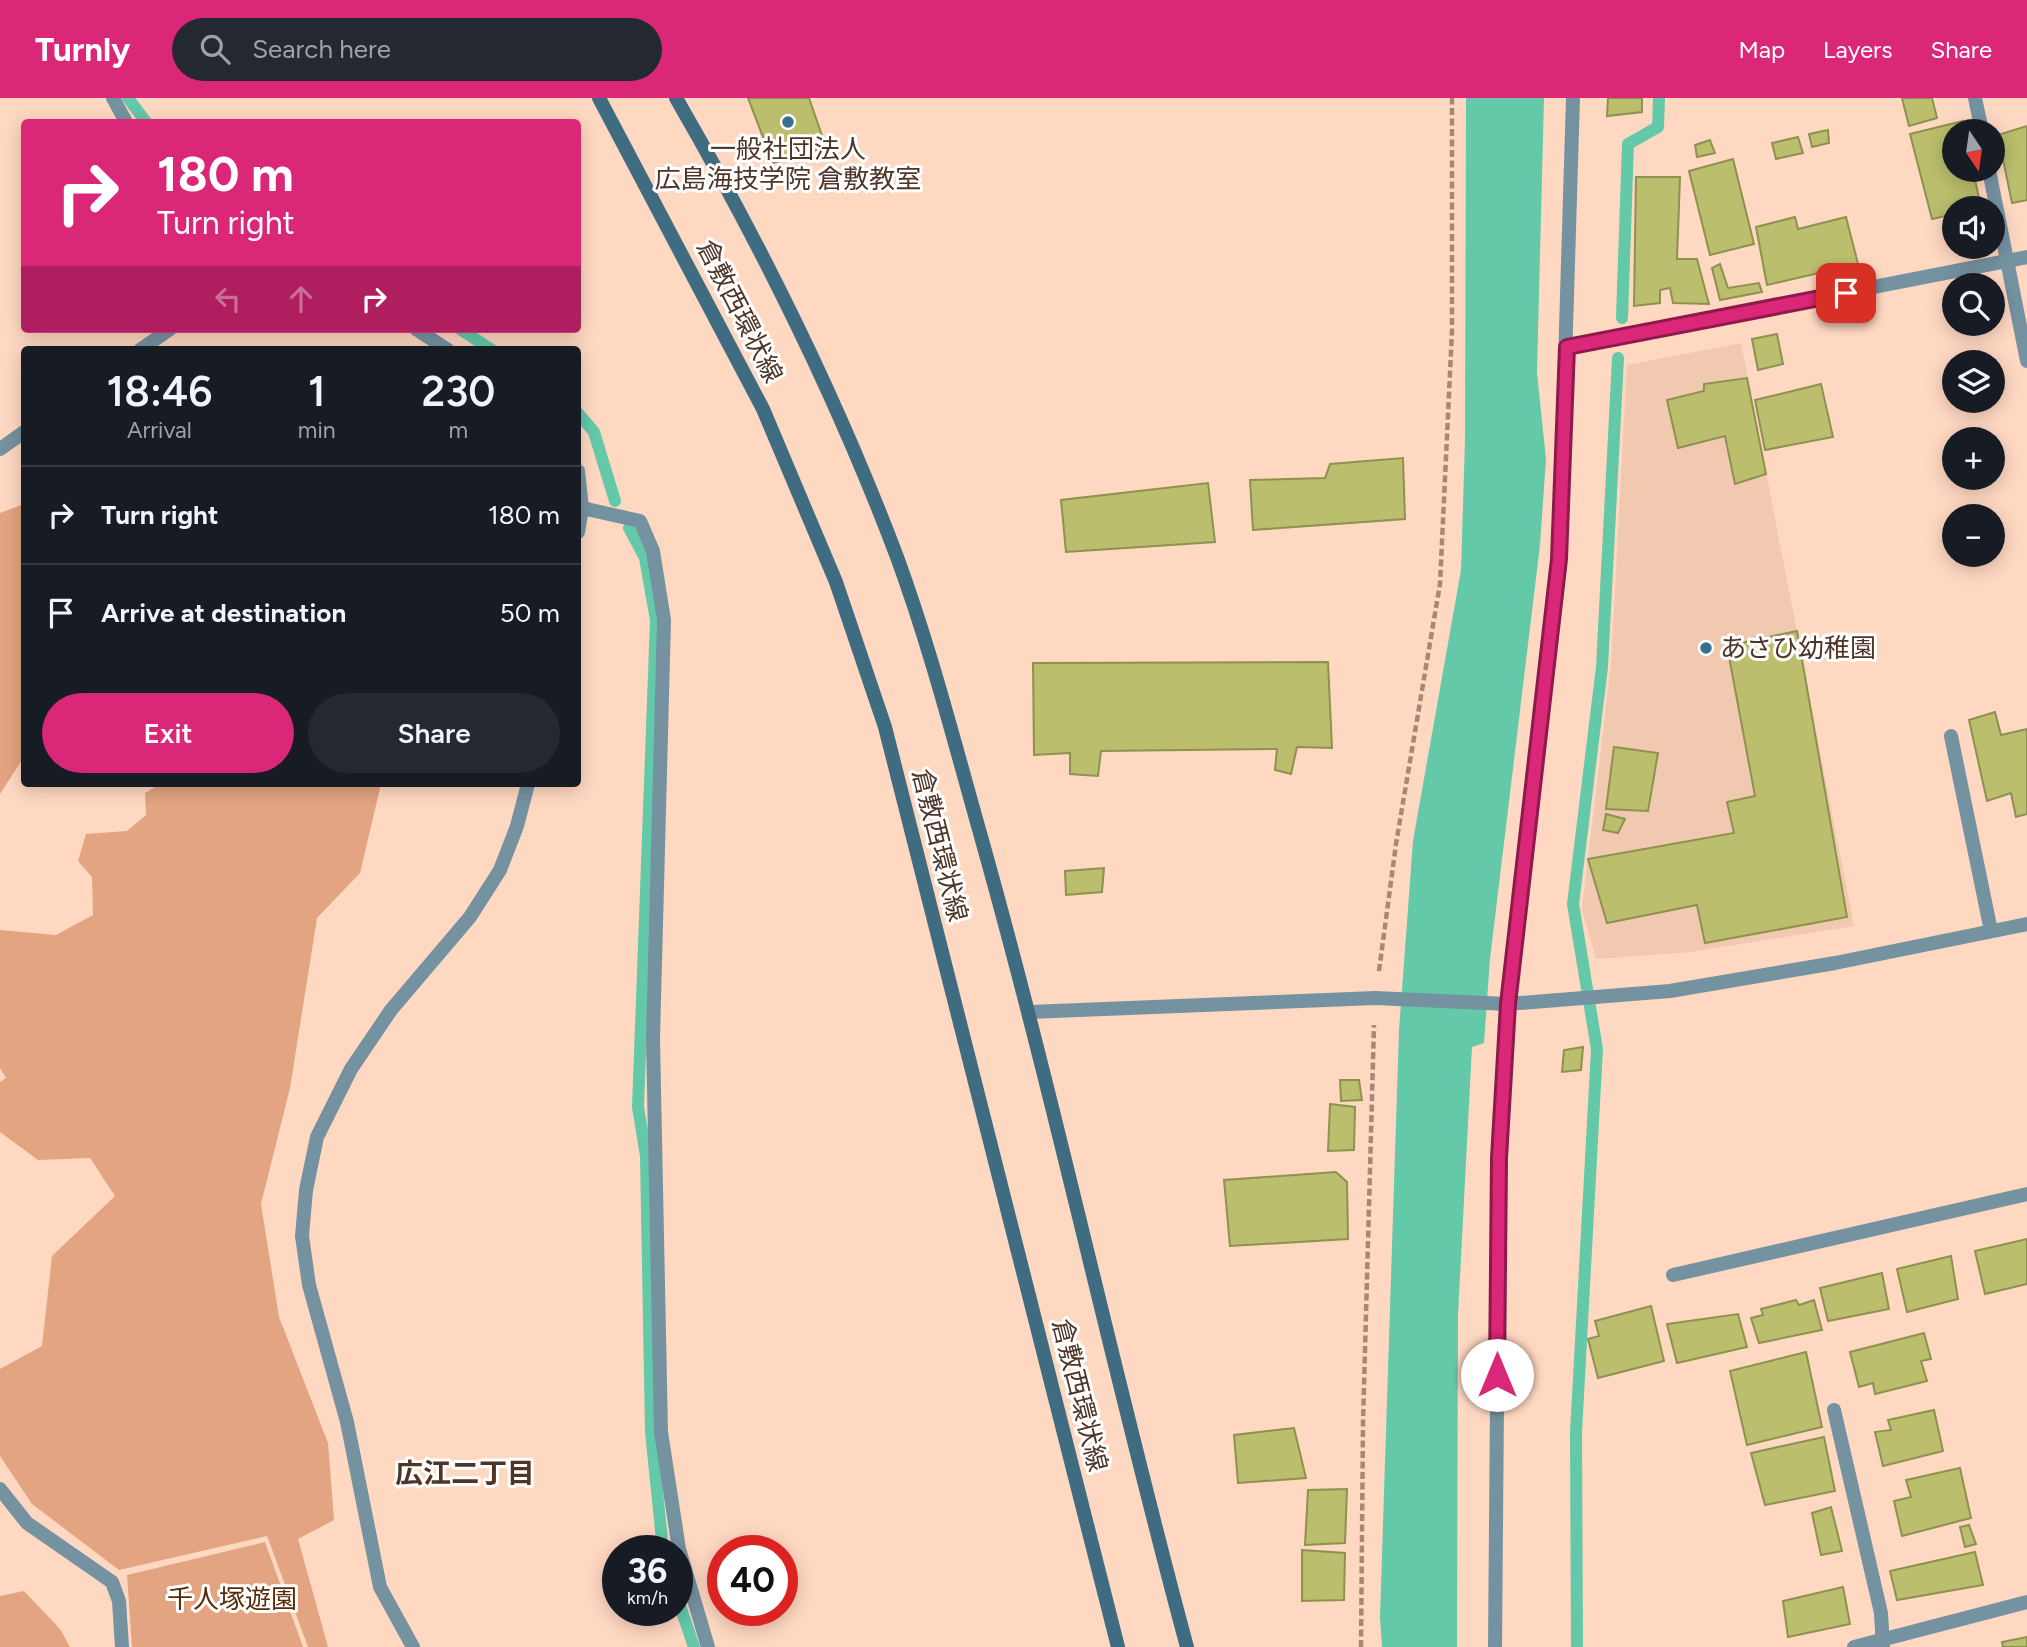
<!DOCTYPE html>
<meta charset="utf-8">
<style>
body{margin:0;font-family:Figtree,"Noto Sans JP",sans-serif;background:#242831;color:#f1f3f6;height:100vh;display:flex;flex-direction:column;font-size:26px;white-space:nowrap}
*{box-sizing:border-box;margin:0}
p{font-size:23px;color:#9ea1a6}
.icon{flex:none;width:38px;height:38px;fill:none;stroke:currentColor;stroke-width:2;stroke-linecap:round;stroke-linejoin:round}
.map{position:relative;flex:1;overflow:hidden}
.drawer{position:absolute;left:21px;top:248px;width:560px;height:441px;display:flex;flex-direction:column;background:#171b24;border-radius:7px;box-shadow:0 4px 18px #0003}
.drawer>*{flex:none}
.banner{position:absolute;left:21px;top:21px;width:560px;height:214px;border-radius:7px;box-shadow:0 4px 18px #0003;background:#db2777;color:#fff;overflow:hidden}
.needle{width:46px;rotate:167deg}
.tools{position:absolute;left:1942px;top:21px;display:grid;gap:14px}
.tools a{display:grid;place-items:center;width:63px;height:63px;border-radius:50%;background:#171b24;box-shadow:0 4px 18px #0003;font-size:35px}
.speed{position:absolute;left:602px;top:1437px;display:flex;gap:14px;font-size:35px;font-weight:700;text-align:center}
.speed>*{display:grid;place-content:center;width:91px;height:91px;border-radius:50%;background:#171b24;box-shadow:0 4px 18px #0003;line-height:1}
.speed small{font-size:18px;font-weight:400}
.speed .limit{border:10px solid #d22;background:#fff;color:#111}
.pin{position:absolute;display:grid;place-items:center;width:60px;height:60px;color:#fff;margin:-30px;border-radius:14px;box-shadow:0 4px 10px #0006}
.me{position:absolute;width:77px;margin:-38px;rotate:0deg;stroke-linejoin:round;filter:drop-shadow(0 0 5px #0008)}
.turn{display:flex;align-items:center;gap:24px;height:147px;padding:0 21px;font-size:32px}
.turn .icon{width:91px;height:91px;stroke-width:2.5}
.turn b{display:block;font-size:49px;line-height:60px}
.lanes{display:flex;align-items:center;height:66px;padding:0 21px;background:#0003;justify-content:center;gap:35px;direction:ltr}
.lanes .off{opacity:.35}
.eta{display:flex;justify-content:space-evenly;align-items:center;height:119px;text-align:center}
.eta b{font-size:42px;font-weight:600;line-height:49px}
.primary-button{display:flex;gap:14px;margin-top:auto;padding:14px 21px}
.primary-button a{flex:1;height:80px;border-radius:42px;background:#db2777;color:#fff;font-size:28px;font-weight:600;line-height:80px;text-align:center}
.primary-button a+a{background:#242831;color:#f1f3f6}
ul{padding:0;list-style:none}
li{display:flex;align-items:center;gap:21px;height:98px;padding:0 21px;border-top:2px solid #363941}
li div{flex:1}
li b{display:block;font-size:26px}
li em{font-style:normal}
header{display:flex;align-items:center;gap:42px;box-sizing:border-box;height:98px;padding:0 35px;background:#db2777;color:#fff}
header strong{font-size:33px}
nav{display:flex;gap:38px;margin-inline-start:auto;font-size:24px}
.search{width:490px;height:63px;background:#242831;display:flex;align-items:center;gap:18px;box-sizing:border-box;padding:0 24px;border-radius:38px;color:#9ea1a6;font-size:26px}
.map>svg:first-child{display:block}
.built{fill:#f1c8b0}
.green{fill:#e2a481}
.water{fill:#64c9a9}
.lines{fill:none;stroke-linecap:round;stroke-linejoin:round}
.stream{stroke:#64c9a9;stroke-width:12}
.building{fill:#bbbe6c;stroke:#8e9150;stroke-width:2}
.path{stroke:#a78775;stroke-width:4.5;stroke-dasharray:7 3.5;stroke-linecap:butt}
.minor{stroke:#7592a1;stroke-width:14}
.tertiary{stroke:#7592a1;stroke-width:14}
.secondary{stroke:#406c81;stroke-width:14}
.route-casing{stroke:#8e194d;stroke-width:18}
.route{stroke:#db2777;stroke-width:12}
.poi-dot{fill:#39708b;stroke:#fff;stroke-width:2.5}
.labels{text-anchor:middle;stroke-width:6;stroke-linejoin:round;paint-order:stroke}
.poi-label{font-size:26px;fill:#4e3527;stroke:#fff}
.street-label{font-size:26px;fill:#4e3527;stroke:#fff}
.park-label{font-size:26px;fill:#592a08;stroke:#fff}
.neighbourhood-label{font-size:28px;font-weight:bold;fill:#4e3527;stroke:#fff}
</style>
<header>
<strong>Turnly</strong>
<div class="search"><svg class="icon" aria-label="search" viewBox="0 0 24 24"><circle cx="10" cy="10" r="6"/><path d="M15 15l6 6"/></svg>Search here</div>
<nav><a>Map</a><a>Layers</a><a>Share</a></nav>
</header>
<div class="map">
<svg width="2027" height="1549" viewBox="0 0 2027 1549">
<rect width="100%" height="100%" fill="#ffd8c2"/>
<polygon class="built" points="1741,245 1854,828 1691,854 1596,861 1582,811 1611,567 1627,267"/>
<g class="green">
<polygon points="24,406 24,659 0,696 0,415"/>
<polygon points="160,686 381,686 360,775 317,820 290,990 261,1106 279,1219 328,1345 334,1422 298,1441 328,1549 308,1549 267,1438 119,1472 32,1406 0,1358 0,1271 42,1248 52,1158 115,1098 90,1060 38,1062 0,1034 0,984 6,980 0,970 0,832 56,837 93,817 92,779 78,763 86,736 127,733 146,717 145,695"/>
<polygon points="265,1444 303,1549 132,1549 127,1477"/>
<polygon points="24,1493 60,1531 70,1549 0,1549 0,1498"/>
</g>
<polygon class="water" points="1466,0 1544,0 1537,275 1546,361 1540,447 1490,861 1484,945 1472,949 1458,1217 1457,1549 1382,1549 1380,1519 1399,932 1413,743 1461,472 1465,341"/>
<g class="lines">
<g class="stream">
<polyline points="128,0 146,24"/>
<polyline points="1622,220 1628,46 1658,29 1659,0"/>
<polyline points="460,231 492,252"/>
<polyline points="578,315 594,334 615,403"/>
<polyline points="629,430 645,460 656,522 638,1009 646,1058 651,1334 663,1452"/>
<polyline points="677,1499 694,1549"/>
<polyline points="1577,1549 1576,1334 1597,951 1573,806 1602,569 1618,260"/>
</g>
</g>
<g class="building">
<polygon points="748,0 809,0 826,49 773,65"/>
<polygon points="1608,0 1642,0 1642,14 1607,18"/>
<polygon points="1902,0 1932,0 1937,20 1909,28"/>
<polygon points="1963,23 1965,33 1955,33 1955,72 1973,72 1981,110 1955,110 1955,116 1932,121 1910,36"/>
<polygon points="2027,28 2027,102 2012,105 1998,37"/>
<polygon points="1828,32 1829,45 1812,49 1809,36"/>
<polygon points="1798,39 1803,55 1776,61 1772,45"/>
<polygon points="1710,42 1715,55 1697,59 1695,47"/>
<polygon points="1733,61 1754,146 1710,157 1689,73"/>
<polygon points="1636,79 1680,79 1677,161 1697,161 1709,206 1673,205 1670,190 1660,192 1660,205 1634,208"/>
<polygon points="1795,119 1798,131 1846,119 1858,166 1767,187 1756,129"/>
<polygon points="1720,166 1728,190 1759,185 1762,194 1720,202 1712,170"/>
<polygon points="1777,236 1783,266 1758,272 1752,241"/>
<polygon points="1747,280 1766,376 1735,386 1725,338 1678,350 1667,302 1704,293 1704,286"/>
<polygon points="1821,286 1833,339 1765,352 1755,302"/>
<polygon points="1403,360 1405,421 1253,432 1250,382 1325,380 1330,366"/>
<polygon points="1208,385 1215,444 1066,454 1061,402"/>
<polygon points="1797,533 1847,819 1705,845 1697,807 1607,825 1588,761 1734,735 1727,704 1755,698 1727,548"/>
<polygon points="1328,564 1332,650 1297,649 1291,676 1275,672 1277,651 1101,653 1098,678 1070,676 1070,655 1034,657 1033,565"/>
<polygon points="1995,614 2001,637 2027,631 2027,716 2016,719 2011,695 1987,703 1969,622"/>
<polygon points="1614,649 1658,655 1648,713 1606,711"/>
<polygon points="1606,716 1625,721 1618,735 1603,732"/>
<polygon points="1104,770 1102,794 1066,797 1065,773"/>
<polygon points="1583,949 1581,972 1562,974 1564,952"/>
<polygon points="1340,982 1359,982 1362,1002 1341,1003"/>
<polygon points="1330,1006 1355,1009 1354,1052 1328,1053"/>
<polygon points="1336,1074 1347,1084 1348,1141 1230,1148 1224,1082"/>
<polygon points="2027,1141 2027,1186 1985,1196 1975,1153"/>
<polygon points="1951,1158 1958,1201 1907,1214 1897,1171"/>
<polygon points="1882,1175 1889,1211 1828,1223 1820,1190"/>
<polygon points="1796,1202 1799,1207 1814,1202 1822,1232 1759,1245 1751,1220 1763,1217 1761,1211"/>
<polygon points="1651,1208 1664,1263 1598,1280 1588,1241 1599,1238 1595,1223"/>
<polygon points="1738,1216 1747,1249 1677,1265 1667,1226"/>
<polygon points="1924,1235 1931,1261 1921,1263 1927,1283 1875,1296 1873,1285 1859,1289 1850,1254"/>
<polygon points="1806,1254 1822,1329 1747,1347 1730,1273"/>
<polygon points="1934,1312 1943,1353 1883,1368 1875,1334 1891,1332 1888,1322"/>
<polygon points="1294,1330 1306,1380 1238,1385 1234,1337"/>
<polygon points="1824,1339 1835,1393 1765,1407 1751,1355"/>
<polygon points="1960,1370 1971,1420 1902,1438 1894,1403 1911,1399 1906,1382"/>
<polygon points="1347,1391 1345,1445 1305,1447 1308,1392"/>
<polygon points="1831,1409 1842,1453 1821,1457 1812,1415"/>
<polygon points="1969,1427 1976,1446 1965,1449 1960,1429"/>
<polygon points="1302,1452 1345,1455 1344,1502 1302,1503"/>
<polygon points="1975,1454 1983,1487 1897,1502 1890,1473"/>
<polygon points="1843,1489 1850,1526 1788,1539 1783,1503"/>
<polygon points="2027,1539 2027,1549 2003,1549 2002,1544"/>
</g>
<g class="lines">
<g class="path">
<polyline points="1379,873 1396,746 1440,486 1452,233 1452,0"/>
<polyline points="1361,1549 1363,1325 1374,927"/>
</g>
<g class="minor">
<polyline points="113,0 126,24"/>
<polyline points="1975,0 1982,33"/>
<polyline points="1989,72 2027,263"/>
<polyline points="416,231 448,252"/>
<polyline points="1567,249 2027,159"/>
<polyline points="140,252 170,231"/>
<polyline points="0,351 24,334"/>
<polyline points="578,373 582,410 578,434"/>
<polyline points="582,410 640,423 653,453 664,522 653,941 661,1334 679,1451 708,1549"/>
<polyline points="1951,638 1991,833"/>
<polyline points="1673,1177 2027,1096"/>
<polyline points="1834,1312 1881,1515 1883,1549"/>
<polyline points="0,1391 27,1425 112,1484 119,1503 122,1549"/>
<polyline points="413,1549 380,1489 347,1324 309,1187 302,1138 306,1092 317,1039 351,971 391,912 470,819 500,772 517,728 528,686"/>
<polyline points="1854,1549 2027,1504"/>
</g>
<g class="tertiary">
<polyline points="1030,914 1375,900 1508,906 1670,893 1835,865 2027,826"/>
<polyline points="1495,1549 1499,1060 1508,906 1559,461 1573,0"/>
</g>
<g class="secondary">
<polyline points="599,0 763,311 836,484 885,629 1118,1549"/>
<path d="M676,0C761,147 837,300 897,459C930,549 954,643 980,735C1056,1005 1114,1279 1187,1549"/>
</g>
</g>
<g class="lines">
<g class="route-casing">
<polyline id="route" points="1497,1277 1499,1060 1508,906 1559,461 1567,249 1846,195"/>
</g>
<use href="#route" class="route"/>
</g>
<g class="poi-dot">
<circle cx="788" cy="24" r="7"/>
<circle cx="1706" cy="550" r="7"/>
</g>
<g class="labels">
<g class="poi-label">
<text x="788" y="60">一般社団法人<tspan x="788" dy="30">広島海技学院 倉敷教室</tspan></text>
<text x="1720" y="559" text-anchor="start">あさひ幼稚園</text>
</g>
<g class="street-label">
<text transform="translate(740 213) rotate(63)" y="9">倉敷西環状線</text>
<text transform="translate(940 747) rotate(76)" y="9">倉敷西環状線</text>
<text transform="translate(1080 1297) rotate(76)" y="9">倉敷西環状線</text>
</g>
<g class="park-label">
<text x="232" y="1510">千人塚遊園</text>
</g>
<g class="neighbourhood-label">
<text x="465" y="1385">広江二丁目</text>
</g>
</g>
</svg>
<div class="tools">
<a><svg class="needle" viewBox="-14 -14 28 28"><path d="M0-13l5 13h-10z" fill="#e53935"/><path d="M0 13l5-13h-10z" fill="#9ea1a6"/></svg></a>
<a><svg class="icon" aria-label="sound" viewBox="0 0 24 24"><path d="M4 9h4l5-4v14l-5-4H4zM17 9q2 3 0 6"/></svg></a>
<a><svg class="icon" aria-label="search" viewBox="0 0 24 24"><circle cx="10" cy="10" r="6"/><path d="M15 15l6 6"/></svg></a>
<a><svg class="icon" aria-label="layers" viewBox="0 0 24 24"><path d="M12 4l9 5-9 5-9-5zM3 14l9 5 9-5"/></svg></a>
<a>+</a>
<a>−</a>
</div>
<div class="speed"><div>36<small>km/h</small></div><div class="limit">40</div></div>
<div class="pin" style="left:1846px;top:195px;background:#d93025"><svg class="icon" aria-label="arrive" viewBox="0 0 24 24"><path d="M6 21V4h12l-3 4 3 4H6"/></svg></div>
<svg class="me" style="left:1497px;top:1277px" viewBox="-20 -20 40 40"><circle r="19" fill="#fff"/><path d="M0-13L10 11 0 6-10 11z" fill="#db2777"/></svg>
<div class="banner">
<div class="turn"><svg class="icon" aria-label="right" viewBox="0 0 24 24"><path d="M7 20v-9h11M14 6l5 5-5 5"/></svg><div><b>180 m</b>Turn right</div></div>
<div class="lanes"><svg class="icon off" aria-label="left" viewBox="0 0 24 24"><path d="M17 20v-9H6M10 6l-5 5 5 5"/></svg><svg class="icon off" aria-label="ahead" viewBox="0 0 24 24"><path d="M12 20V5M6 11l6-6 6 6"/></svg><svg class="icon" aria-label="right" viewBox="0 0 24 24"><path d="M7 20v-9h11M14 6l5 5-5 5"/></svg></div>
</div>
<section class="drawer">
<div class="eta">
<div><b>18:46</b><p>Arrival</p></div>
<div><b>1</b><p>min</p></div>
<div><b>230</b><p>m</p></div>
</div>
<ul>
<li><svg class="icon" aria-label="right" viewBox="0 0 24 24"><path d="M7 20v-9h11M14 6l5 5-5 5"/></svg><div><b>Turn right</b></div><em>180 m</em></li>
<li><svg class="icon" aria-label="arrive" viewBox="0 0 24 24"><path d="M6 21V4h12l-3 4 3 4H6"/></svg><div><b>Arrive at destination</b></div><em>50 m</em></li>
</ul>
<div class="primary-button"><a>Exit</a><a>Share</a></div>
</section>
</div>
